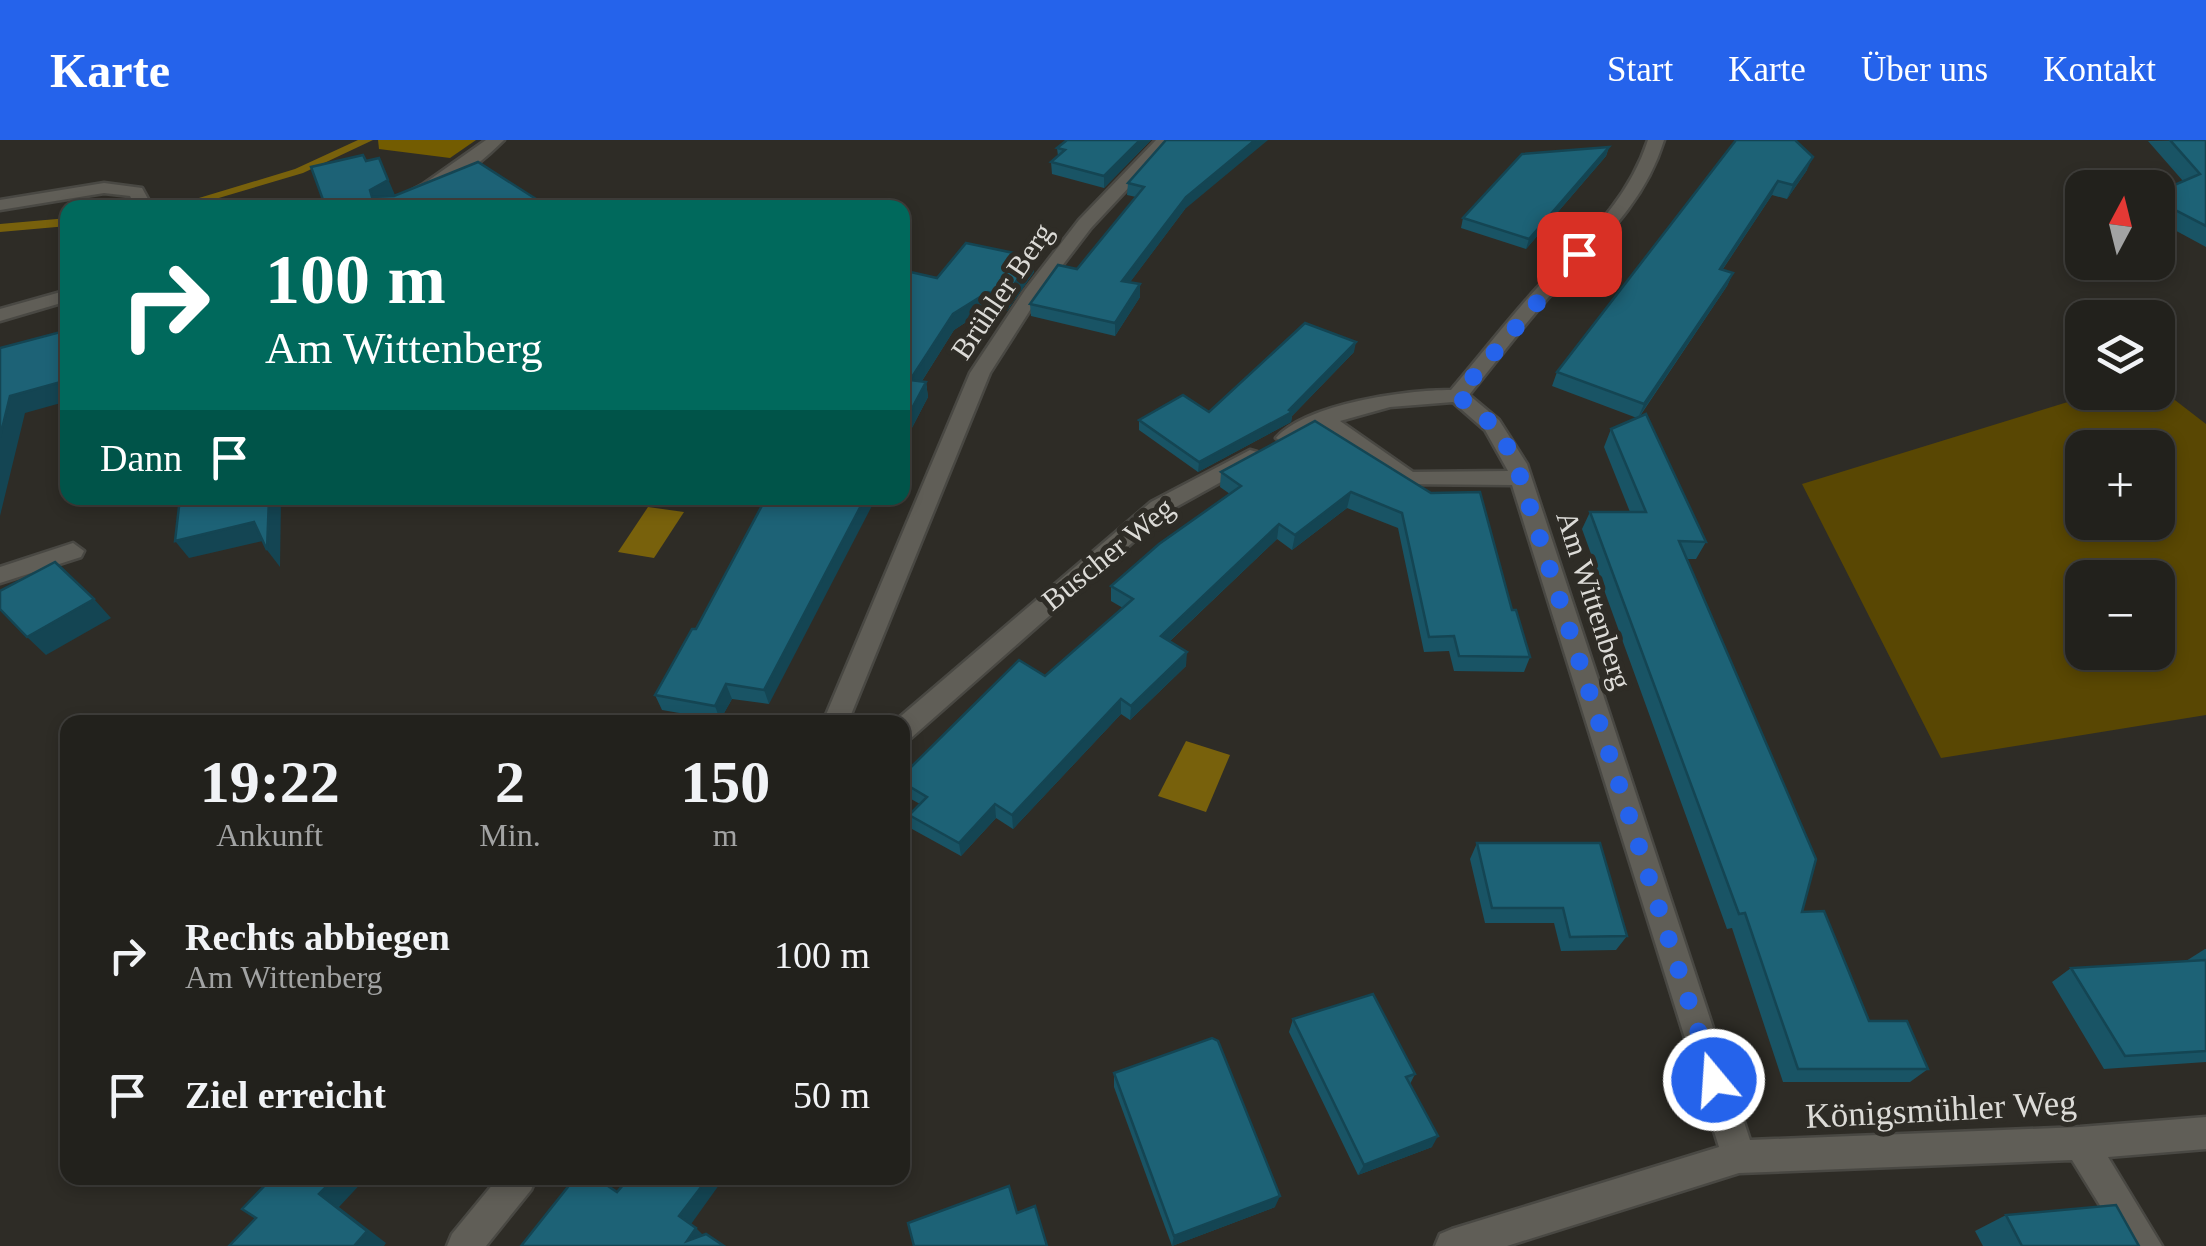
<!DOCTYPE html>
<html lang="de">
<meta charset="utf-8">
<style>
body{margin:0;font-family:"Times New Roman",serif;background:#2e2e29;color:#f1f3f6;height:100vh;display:flex;flex-direction:column;font-size:38px;white-space:nowrap}
*{box-sizing:border-box;margin:0}
p{font-size:32px;color:#a2a3a3}
.icon{flex:none;width:55px;height:55px;fill:none;stroke:currentColor;stroke-width:2;stroke-linecap:round;stroke-linejoin:round}
.map{position:relative;flex:1;overflow:hidden}
.side{position:absolute;left:60px;top:575px;width:850px;height:470px;display:flex;flex-direction:column;background:#22211c;border-radius:20px;box-shadow:0 5px 15px #0003,0 0 0 2px #3f3e3b}
.side>*{flex:none}
.banner{position:absolute;left:60px;top:60px;width:850px;height:305px;border-radius:20px;box-shadow:0 5px 15px #0003,0 0 0 2px #3f3e3b;background:#00695c;color:#fff;overflow:hidden}
.needle{width:65px;rotate:7deg}
.fabs{position:absolute;left:2065px;top:30px;display:grid;gap:20px}
.fabs a{display:grid;place-items:center;width:110px;height:110px;border-radius:20px;background:#22211c;box-shadow:0 5px 15px #0003,0 0 0 2px #3f3e3b;font-size:50px}
.pin{position:absolute;display:grid;place-items:center;width:85px;height:85px;color:#fff;margin:-42px;border-radius:20px;box-shadow:0 5px 15px #0006}
.me{position:absolute;width:110px;margin:-55px;rotate:342deg;stroke-linejoin:round;filter:drop-shadow(0 0 8px #0008)}
.turn{display:flex;align-items:center;gap:35px;height:210px;padding:0 40px;font-size:45px}
.turn .icon{width:130px;height:130px;stroke-width:2.5}
.turn b{display:block;font-size:70px;line-height:85px}
.then{display:flex;align-items:center;height:95px;padding:0 40px;background:#0003;gap:20px;font-size:38px}
.eta{display:flex;justify-content:space-evenly;align-items:center;height:170px;text-align:center}
.eta b{font-size:60px;font-weight:600;line-height:70px}
ul{padding:0;list-style:none}
li{display:flex;align-items:center;gap:30px;height:140px;padding:0 40px}
li div{flex:1}
li b{display:block;font-size:38px}
li em{font-style:normal}
header{display:flex;align-items:center;gap:60px;box-sizing:border-box;height:140px;padding:0 50px;background:#2563eb;color:#fff}
header strong{font-size:48px}
nav{display:flex;gap:55px;margin-inline-start:auto;font-size:35px}
.map>svg:first-child{display:block}
.green{fill:#594703;fill-rule:evenodd}
.forest{fill:#735c01}
.water{fill:#78610c}
.lines{fill:none;stroke-linecap:round;stroke-linejoin:round}
.stream{fill:#78610c;fill-rule:evenodd}
.minor-casing{stroke:#494843;stroke-width:5}
.minor{fill:#605e57;fill-rule:evenodd}
.wall{fill:#195465}
.shaded-wall{fill:#144553}
.building{fill:#1d6276;stroke:#144553;stroke-width:2.5}
.route{stroke:#2563eb;stroke-width:18;stroke-dasharray:0 32.4}
.labels{text-anchor:middle;stroke-width:10;stroke-linejoin:round;paint-order:stroke}
.street-label{font-size:30px;fill:#dcdbd7;stroke:#2e2c26}
.near-street-label{font-size:35px;fill:#dcdbd7;stroke:#2e2c26}
</style>
<header>
<strong>Karte</strong>
<nav><a>Start</a><a>Karte</a><a>Über uns</a><a>Kontakt</a></nav>
</header>
<div class="map">
<svg width="2206" height="1106" viewBox="0 0 2206 1106">
<rect width="100%" height="100%" fill="#2e2c26"/>
<path class="green" d="M2158,247L2206,284V575L1941,618L1802,344L2097,253L2158,252ZM2082,308H2158V382H2082ZM2082,438H2158V512H2082Z"/>
<polygon class="forest" points="378,0 476,0 450,18 379,9"/>
<g class="water">
<polygon points="648,367 684,372 654,418 618,412"/>
<polygon points="1186,601 1230,615 1206,672 1158,656"/>
</g>
<g class="lines">
<g class="stream">
<polygon points="358,0 373,0 303,33 195,65 189,61 295,29"/>
<polygon points="68,78 68,86 0,92 0,84"/>
</g>
<g class="minor-casing">
<g id="minor">
<path d="M486,0H504C473,31 423,68 379,68L422,45Z"/>
<polygon points="1156,0 1173,0 1091,88 1039,156 990,233 848,582 823,582 970,233 1025,150 1079,80"/>
<path d="M1648,0H1664C1643,68 1593,108 1547,159C1520,190 1495,223 1469,255L1499,280L1527,324L1750,1000L2080,987L2206,977V1009L2108,1017L2162,1106H2125L2072,1020L1739,1033L1507,1106H1435L1440,1094L1452,1089L1719,1007L1512,345L1400,344L1323,288L1286,305L1276,298C1306,264 1405,250 1451,250C1480,216 1507,181 1537,148C1582,101 1627,64 1648,0ZM1453,262L1485,290L1508,331L1413,332L1340,281L1390,267Z"/>
<polygon points="104,43 142,48 153,68 136,68 130,56 104,53 0,70 0,60"/>
<polygon points="68,150 68,161 0,181 0,169"/>
<polygon points="1250,310 1257,312 1261,317 1257,322 1167,372 911,598 902,601 902,582 894,582 1151,362"/>
<polygon points="73,403 84,411 81,417 0,443 0,427"/>
<polygon points="498,1038 536,1038 531,1050 486,1106 447,1106 452,1094"/>
</g>
</g>
<use href="#minor" class="minor"/>
</g>
<g class="wall">
<polygon points="1067,0 1151,0 1104,48 1052,34 1051,22 1058,16 1057,8"/>
<polygon points="1166,0 1185,69 1130,142 1140,144 1140,157 1115,196 1031,176 1030,164 1077,129 1136,57 1127,55 1128,43"/>
<polygon points="1736,0 1807,30 1787,59 1772,55 1723,129 1733,133 1727,146 1640,276 1706,402 1696,419 1687,419 1802,772 1869,881 1928,929 1910,942 1783,942 1732,788 1727,789 1582,389 1590,372 1630,372 1604,307 1611,289 1637,278 1552,246 1557,232"/>
<polygon points="2206,0 2206,107 2158,81 2158,52 2183,41 2148,1"/>
<polygon points="1609,7 1606,16 1526,109 1461,88 1463,78"/>
<polygon points="1034,132 1007,171 989,167 954,190 922,241 926,242 928,257 902,307 937,138"/>
<polygon points="1354,212 1292,276 1291,282 1198,332 1139,290 1139,280 1209,272"/>
<polygon points="1315,281 1512,470 1530,517 1524,532 1454,531 1449,511 1424,512 1398,388 1347,368 1292,410 1277,399 1170,501 1186,526 1130,580 1121,574 1013,689 996,678 961,716 912,689 909,675 920,664 902,654 902,636 1045,536 1123,468 1111,461 1111,446 1230,354 1220,347 1221,332"/>
<polygon points="766,358 769,564 732,559 720,580 662,570 655,555 696,489"/>
<polygon points="1477,703 1627,796 1616,810 1561,811 1554,783 1485,783 1470,719"/>
<polygon points="2205,809 2206,809 2206,922 2104,929 2052,842 2071,828 2186,821"/>
<polygon points="1293,879 1415,934 1410,944 1432,1007 1358,1035 1289,892"/>
<polygon points="1114,933 1275,1067 1172,1106 1114,947"/>
<polygon points="2006,1075 2139,1106 1983,1106 1975,1091"/>
</g>
<g class="shaded-wall">
<polygon points="1140,0 1151,0 1104,48 1104,36"/>
<polygon points="1255,0 1268,0 1185,69 1122,153 1122,141 1186,57"/>
<polygon points="1609,7 1606,16 1526,109 1529,99"/>
<polygon points="1813,17 1807,30 1787,59 1793,45"/>
<polygon points="379,18 395,55 377,68 370,50"/>
<polygon points="1778,41 1772,55 1714,142 1720,129"/>
<polygon points="536,59 540,68 516,68"/>
<polygon points="1033,117 1034,132 1007,171 1006,156"/>
<polygon points="1733,133 1727,146 1638,278 1644,264"/>
<polygon points="1140,144 1140,157 1115,196 1115,183"/>
<polygon points="988,152 989,167 954,190 913,255 910,240 953,174"/>
<polygon points="1356,202 1354,212 1292,276 1291,282 1198,332 1199,322 1289,270"/>
<polygon points="68,240 68,261 25,273 0,376 0,297 10,256"/>
<polygon points="926,242 928,257 902,307 902,287"/>
<polygon points="1351,352 1347,368 1292,410 1295,395"/>
<polygon points="269,358 281,358 280,427 267,410"/>
<polygon points="865,358 876,358 769,564 764,550"/>
<polygon points="254,382 267,400 189,418 175,401"/>
<polygon points="1279,384 1277,399 1160,510 1161,496"/>
<polygon points="94,459 111,478 46,515 27,497"/>
<polygon points="1187,512 1186,526 1130,580 1131,566"/>
<polygon points="726,544 732,559 720,580 715,566"/>
<polygon points="1121,559 1121,574 1013,689 1012,675"/>
<polygon points="995,664 996,678 961,716 959,703"/>
<polygon points="1438,996 1432,1007 1358,1035 1364,1025"/>
<polygon points="335,1038 366,1038 339,1067 386,1103 384,1106 354,1106 319,1054"/>
<polygon points="708,1038 724,1038 689,1087 679,1076"/>
<polygon points="1280,1056 1275,1067 1172,1106 1174,1096"/>
<polygon points="696,1088 706,1098 687,1101"/>
</g>
<g class="building">
<polygon points="1067,0 1140,0 1104,36 1051,22 1065,10 1057,8"/>
<polygon points="1166,0 1255,0 1186,57 1122,141 1140,144 1115,183 1030,164 1058,125 1077,129 1144,47 1128,43"/>
<polygon points="1736,0 1795,0 1813,17 1793,45 1778,41 1720,129 1733,133 1644,264 1557,232"/>
<polygon points="2170,0 2206,0 2206,86 2158,61 2158,52 2200,34"/>
<polygon points="1609,7 1529,99 1463,78 1522,14"/>
<polygon points="363,15 366,21 379,18 388,40 370,50 372,57 394,56 478,22 536,59 516,68 326,68 311,27"/>
<polygon points="966,103 1033,117 1006,156 988,152 953,174 910,240 926,242 902,287 902,130 937,138"/>
<polygon points="1305,183 1356,202 1289,270 1292,272 1199,322 1139,280 1183,255 1209,272"/>
<polygon points="68,190 68,240 10,256 0,297 0,208"/>
<polygon points="1646,274 1706,402 1679,401 1816,719 1802,772 1824,771 1869,881 1907,881 1928,929 1798,929 1745,773 1739,774 1590,372 1646,372 1611,289"/>
<polygon points="1315,281 1431,353 1480,352 1512,470 1516,470 1530,517 1459,516 1454,496 1429,497 1402,373 1351,352 1295,395 1279,384 1161,496 1187,512 1131,566 1121,559 1012,675 995,664 959,703 909,675 927,657 902,642 902,636 1019,520 1045,536 1133,459 1111,446 1159,404 1241,346 1221,332"/>
<polygon points="180,358 269,358 267,410 254,382 175,401"/>
<polygon points="766,358 778,359 779,358 865,358 764,550 726,544 715,566 655,555 692,489 696,489"/>
<polygon points="55,422 94,459 27,497 0,469 0,451"/>
<polygon points="1477,703 1600,703 1627,796 1570,797 1563,768 1492,768"/>
<polygon points="2206,820 2206,911 2125,916 2071,828"/>
<polygon points="1373,854 1415,934 1406,937 1438,996 1364,1025 1293,879"/>
<polygon points="1212,898 1218,901 1280,1056 1174,1096 1114,933"/>
<polygon points="272,1038 335,1038 319,1054 367,1091 354,1106 229,1106 256,1078 242,1069"/>
<polygon points="575,1038 596,1038 617,1052 629,1038 708,1038 679,1076 696,1088 687,1101 706,1094 724,1106 521,1106"/>
<polygon points="1009,1046 1017,1073 1035,1066 1047,1106 914,1106 908,1083"/>
<polygon points="2116,1065 2139,1106 2022,1106 2006,1075"/>
</g>
<g class="lines">
<path class="route" d="M1579,114L1457,256C1486,275 1502,293 1516,324L1714,940"/>
</g>
<g class="labels">
<g class="street-label">
<text transform="translate(1002 151) rotate(-56)" y="10">Brühler Berg</text>
<text transform="translate(1108 414) rotate(-39)" y="10">Buscher Weg</text>
<text transform="translate(1594 460) rotate(72)" y="10">Am Wittenberg</text>
</g>
<g class="near-street-label">
<text transform="translate(1941 969) rotate(-3)" y="12">Königsmühler Weg</text>
</g>
</g>
</svg>
<div class="fabs">
<a><svg class="needle" viewBox="-14 -14 28 28"><path d="M0-13l5 13h-10z" fill="#e53935"/><path d="M0 13l5-13h-10z" fill="#a2a3a3"/></svg></a>
<a><svg class="icon" aria-label="layers" viewBox="0 0 24 24"><path d="M12 4l9 5-9 5-9-5zM3 14l9 5 9-5"/></svg></a>
<a>+</a>
<a>−</a>
</div>
<div class="pin" style="left:1579px;top:114px;background:#d93025"><svg class="icon" aria-label="arrive" viewBox="0 0 24 24"><path d="M6 21V4h12l-3 4 3 4H6"/></svg></div>
<svg class="me" style="left:1714px;top:940px" viewBox="-20 -20 40 40"><circle r="17" fill="#2563eb" stroke="#fff" stroke-width="3"/><path d="M0-11L8 9 0 5-8 9z" fill="#fff"/></svg>
<div class="banner">
<div class="turn"><svg class="icon" aria-label="right" viewBox="0 0 24 24"><path d="M7 20v-9h11M14 6l5 5-5 5"/></svg><div><b>100 m</b>Am Wittenberg</div></div>
<div class="then">Dann<svg class="icon" aria-label="arrive" viewBox="0 0 24 24"><path d="M6 21V4h12l-3 4 3 4H6"/></svg></div>
</div>
<section class="side">
<div class="eta">
<div><b>19:22</b><p>Ankunft</p></div>
<div><b>2</b><p>Min.</p></div>
<div><b>150</b><p>m</p></div>
</div>
<ul>
<li><svg class="icon" aria-label="right" viewBox="0 0 24 24"><path d="M7 20v-9h11M14 6l5 5-5 5"/></svg><div><b>Rechts abbiegen</b><p>Am Wittenberg</p></div><em>100 m</em></li>
<li><svg class="icon" aria-label="arrive" viewBox="0 0 24 24"><path d="M6 21V4h12l-3 4 3 4H6"/></svg><div><b>Ziel erreicht</b></div><em>50 m</em></li>
</ul>
</section>
</div>
